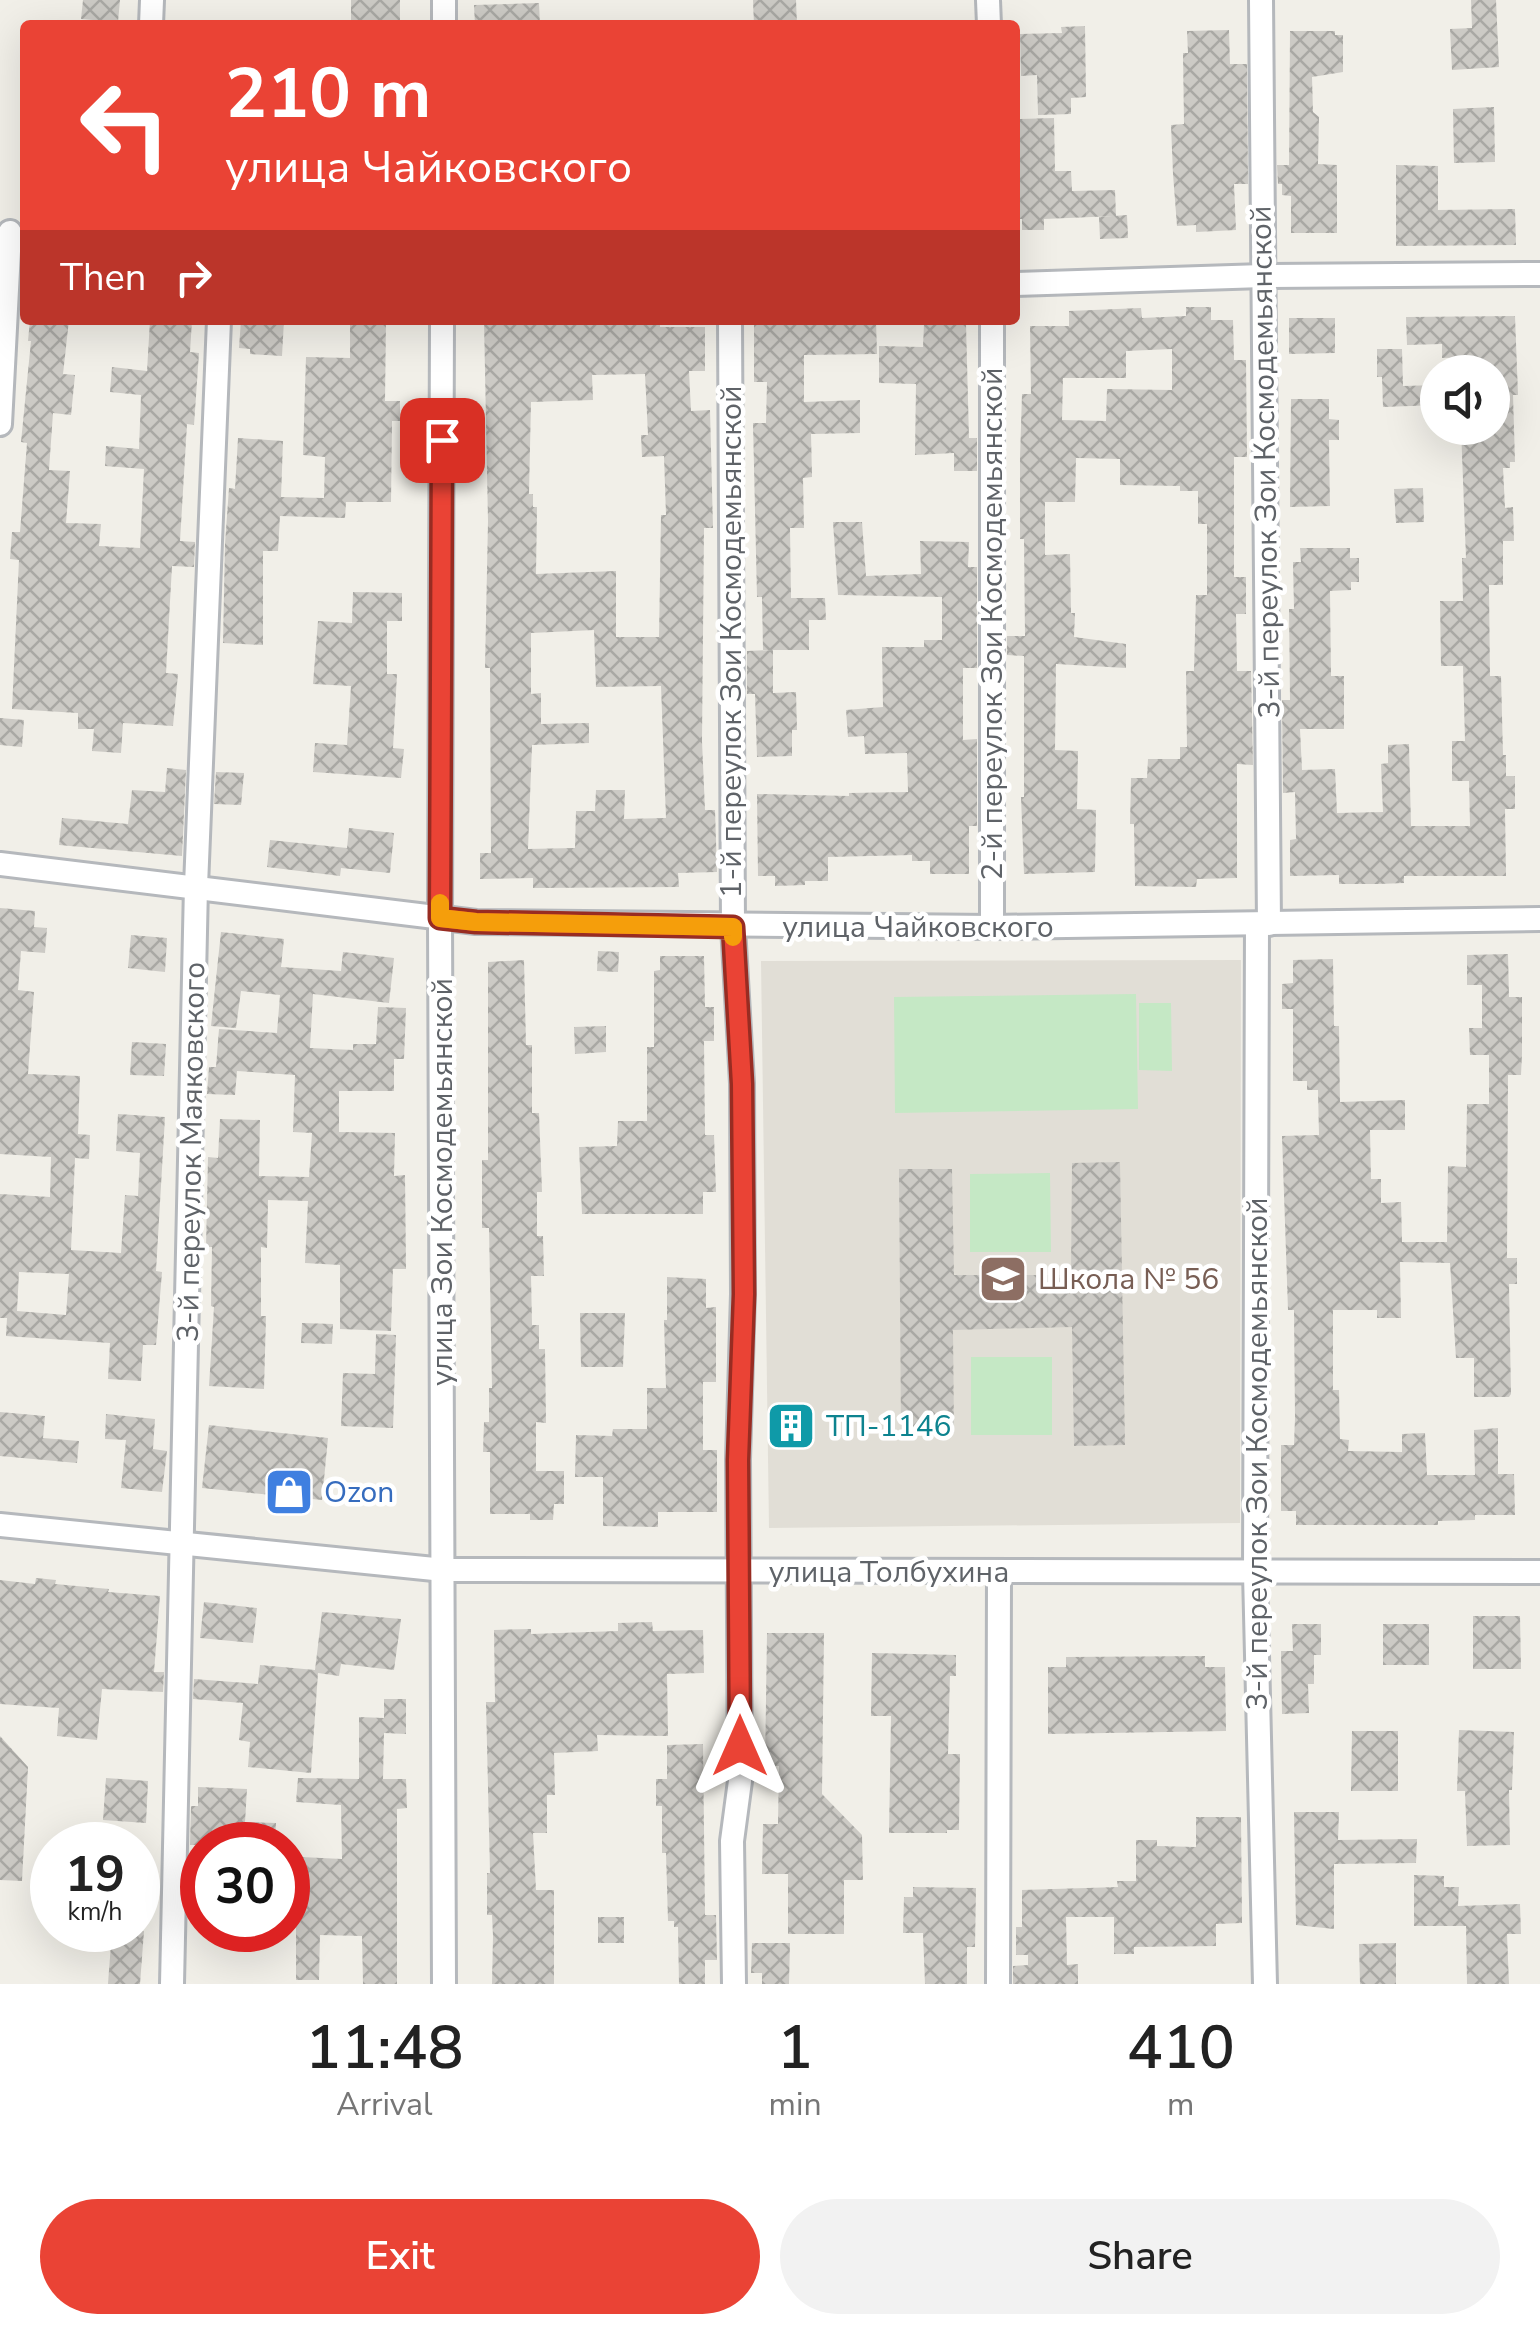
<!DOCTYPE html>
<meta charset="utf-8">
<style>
body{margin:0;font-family:"Nunito Sans",sans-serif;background:#f2f2f2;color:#222;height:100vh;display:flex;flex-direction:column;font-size:38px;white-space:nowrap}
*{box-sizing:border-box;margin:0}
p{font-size:32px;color:#767676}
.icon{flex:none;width:55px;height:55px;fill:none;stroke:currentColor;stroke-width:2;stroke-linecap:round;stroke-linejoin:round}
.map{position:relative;height:1984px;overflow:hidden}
.side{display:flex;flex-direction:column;background:#fff;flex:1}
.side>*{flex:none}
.top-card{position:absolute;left:20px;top:20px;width:1000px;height:305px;border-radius:10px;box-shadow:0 10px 40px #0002;background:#ea4335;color:#fff;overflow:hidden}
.fabs{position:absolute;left:1420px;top:355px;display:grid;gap:20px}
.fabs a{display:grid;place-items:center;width:90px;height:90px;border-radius:50%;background:#fff;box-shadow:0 10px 40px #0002;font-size:50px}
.speed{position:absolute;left:30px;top:1822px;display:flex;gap:20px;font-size:50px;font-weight:700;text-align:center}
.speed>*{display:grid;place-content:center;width:130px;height:130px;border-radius:50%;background:#fff;box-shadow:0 10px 40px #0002;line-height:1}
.speed small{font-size:25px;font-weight:400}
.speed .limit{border:15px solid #d22;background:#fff;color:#111}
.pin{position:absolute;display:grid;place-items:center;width:85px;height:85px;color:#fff;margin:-42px;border-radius:20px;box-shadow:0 5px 15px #0006}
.me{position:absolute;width:110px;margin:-55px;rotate:0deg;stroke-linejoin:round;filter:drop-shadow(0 0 8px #0008)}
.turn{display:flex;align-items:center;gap:35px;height:210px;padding:0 40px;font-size:45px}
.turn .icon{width:130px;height:130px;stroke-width:2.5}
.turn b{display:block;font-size:70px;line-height:85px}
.then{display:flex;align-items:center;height:95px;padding:0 40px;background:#0003;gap:20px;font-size:38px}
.eta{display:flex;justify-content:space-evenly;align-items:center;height:170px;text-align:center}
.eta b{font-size:60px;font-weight:600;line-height:70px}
.button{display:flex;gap:20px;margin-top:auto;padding:20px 40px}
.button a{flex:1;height:115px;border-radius:60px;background:#ea4335;color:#fff;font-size:40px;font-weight:600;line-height:115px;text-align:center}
.button a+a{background:#f2f2f2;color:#222}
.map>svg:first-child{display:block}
.education{fill:#e1ded6}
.grass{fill:#c5e8c5}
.building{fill:url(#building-cross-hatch);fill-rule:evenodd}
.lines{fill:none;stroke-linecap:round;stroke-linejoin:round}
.minor-casing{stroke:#b5b8bc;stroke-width:28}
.minor{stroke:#fff;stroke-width:22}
.route-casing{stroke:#982c22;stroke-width:25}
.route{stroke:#ea4335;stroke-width:18}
.slow{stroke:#f59e0b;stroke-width:18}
.labels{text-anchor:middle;stroke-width:9;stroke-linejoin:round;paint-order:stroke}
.street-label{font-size:30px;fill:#5f6368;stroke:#fff}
.education-label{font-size:30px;fill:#785e54;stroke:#fff;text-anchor:start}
.culture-label{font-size:30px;fill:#0d838f;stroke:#fff;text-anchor:start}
.shop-label{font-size:30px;fill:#366cbe;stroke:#fff;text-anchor:start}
</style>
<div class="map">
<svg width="1540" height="1984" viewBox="0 0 1540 1984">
<defs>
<pattern id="building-cross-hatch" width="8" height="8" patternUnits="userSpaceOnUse" patternTransform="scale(2.5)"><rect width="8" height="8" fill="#cccac5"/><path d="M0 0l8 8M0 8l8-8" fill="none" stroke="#a9a8a4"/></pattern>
</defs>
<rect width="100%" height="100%" fill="#f1efe8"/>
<polygon class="education" points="1241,960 1240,1523 769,1528 761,961"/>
<g class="grass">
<polygon points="1136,994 1138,1109 895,1113 894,997"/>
<polygon points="1139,1003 1171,1003 1172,1071 1139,1070"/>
<polygon points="1050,1173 1051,1252 970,1252 970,1174"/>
<rect x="971" y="1357" width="81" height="78"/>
</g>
<g class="building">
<polygon points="83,0 120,0 118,22 81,19"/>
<polygon points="351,0 400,0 400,23 351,22"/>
<polygon points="753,0 796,0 797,25 754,25"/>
<polygon points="1471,0 1496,0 1499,67 1452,70 1450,29 1472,28"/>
<polygon points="539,3 540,25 475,25 474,5"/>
<polygon points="1085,26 1086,97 1071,98 1071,114 1038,115 1037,75 1021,76 1020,34 1062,33 1061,27"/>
<polygon points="1229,30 1230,64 1247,64 1248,184 1234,184 1236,230 1196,232 1196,225 1177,226 1173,174 1171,125 1184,124 1183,53 1188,53 1187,31"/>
<polygon points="1290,31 1335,31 1335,35 1343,35 1343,72 1312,77 1313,112 1319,117 1318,164 1337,165 1337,233 1291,233 1291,196 1282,195 1282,184 1278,184 1277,165 1289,165"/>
<polygon points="1494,107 1495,162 1454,163 1453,109"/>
<polygon points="1054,118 1055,171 1071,171 1072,191 1115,190 1116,216 1044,219 1044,230 1022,230 1022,219 1015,219 1015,161 1020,161 1020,119"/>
<polygon points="1396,165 1438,166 1438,210 1515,209 1516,245 1396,246"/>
<polygon points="1127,215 1128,238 1100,239 1099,217"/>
<path d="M1186,307H1211V320H1233L1234,360H1246L1247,457H1234V577H1246V614H1236L1237,671H1251L1253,765L1237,764V878L1197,879L1196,887L1135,886L1134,824H1130L1131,778H1147L1148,759H1180V747H1187L1186,671H1194L1196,595H1207V524H1198V491H1180V486L1120,485V459L1076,458L1075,502H1045V555L1070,554L1071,613H1075L1074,637L1126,644V668L1056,664L1055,750L1078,751L1077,809L1096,810L1095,872L1024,874L1021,797H1024V656L1007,655V636H1025L1024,539H1020V457L1022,394H1031L1030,326H1069V311L1141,308L1142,318L1186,316ZM1172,349V390L1107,389L1106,421L1062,420L1063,378H1126V351Z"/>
<polygon points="1515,316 1518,395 1513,395 1515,462 1510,462 1510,468 1503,468 1505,508 1513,507 1514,541 1503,541 1503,585 1489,585 1490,676 1501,676 1503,755 1506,755 1506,776 1515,776 1515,809 1505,809 1506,876 1404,876 1404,883 1379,884 1339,884 1339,875 1290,876 1290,840 1296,839 1295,792 1283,793 1282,700 1290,700 1289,609 1294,609 1293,562 1301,562 1300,548 1350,548 1350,558 1359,558 1359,582 1351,582 1351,590 1330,591 1331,676 1344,676 1344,729 1300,729 1302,770 1335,769 1337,813 1383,812 1381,764 1388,763 1388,745 1409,744 1411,826 1470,826 1469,781 1452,781 1452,741 1465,741 1463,666 1441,666 1440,601 1463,601 1462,558 1466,558 1461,428 1492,428 1492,370 1476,370 1476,357 1442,358 1442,344 1407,345 1406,317"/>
<polygon points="1289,318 1335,318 1335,353 1289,354"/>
<polygon points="30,320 69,320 63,374 75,375 71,415 53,413 49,470 70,471 66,523 101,524 99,546 140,548 144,469 105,466 106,446 139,449 141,395 110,392 112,367 147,371 150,320 192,320 190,352 199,353 194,425 187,424 180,541 195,542 194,567 172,566 166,673 178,674 173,726 123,723 121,753 92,751 94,729 78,729 78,713 12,709 19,560 10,559 12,532 20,532 27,443 21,442 31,341 28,341"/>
<polygon points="241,320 284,320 282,356 250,354 250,349 239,348"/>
<polygon points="350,320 386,320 385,401 400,401 400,421 392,421 391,502 346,502 345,518 280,516 278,551 263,551 263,645 223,643 225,544 229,488 235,489 238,438 283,441 281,497 324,498 325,457 303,455 306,357 350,358"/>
<path d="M484,320H660V327H705V371H689L691,411L710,410L713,528H704L702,741L705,810H715L717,872L678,873L679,887L533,888V878L480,879V853H491L490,668H485L488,521ZM645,374L648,435H641L642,457L664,456L666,515H661L659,637H616V571L536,574L537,507H533V494H529L531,402L593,400L592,375ZM594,630L596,687L661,686L666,818L624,819L625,790H596L595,811H576L575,848L528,849L532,745L589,743V723L541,724V693L531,694V633Z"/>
<polygon points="754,320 876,320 877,354 804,355 804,402 860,400 860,433 811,434 812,477 803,478 804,528 790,528 791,598 825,598 826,620 809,620 809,650 763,650 762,597 757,597 753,423 766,423 767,382 754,382"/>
<polygon points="924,324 966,324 969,438 977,438 977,471 954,471 954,453 915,455 916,384 879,383 879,346 923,347"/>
<polygon points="1377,349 1402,349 1403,386 1438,385 1438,405 1383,407 1382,377 1377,377"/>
<polygon points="1291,399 1329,399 1329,419 1339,420 1339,440 1329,440 1330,506 1290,507"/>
<polygon points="1423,488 1424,522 1396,523 1394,489"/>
<polygon points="833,522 862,522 866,576 921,574 920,541 969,542 968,567 977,567 977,668 963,668 963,740 977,739 977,826 969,826 969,874 930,874 930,861 912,861 912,855 828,857 828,881 805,881 805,885 775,886 775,876 758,876 757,794 849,796 849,793 908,792 907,753 865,754 864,736 848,737 846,710 883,707 882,647 924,647 924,640 942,640 942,597 838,595"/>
<polygon points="353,592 402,593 402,621 387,621 387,674 397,674 393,748 404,749 401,778 313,772 315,743 347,745 351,686 313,684 318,621 352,623"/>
<polygon points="773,650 773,693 796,692 797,730 792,730 792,756 757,757 755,694 747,694 747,651"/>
<polygon points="0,718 24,720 22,747 0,745"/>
<polygon points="167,768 186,770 182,856 59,845 62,818 128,824 132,790 165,792"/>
<polygon points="216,772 244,773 241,805 214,804"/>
<polygon points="349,828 394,833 390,873 341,868 340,876 267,867 270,840 347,848"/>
<path d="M0,908L35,911L34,927L47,928L45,953L21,951L18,990L34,992L28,1074L80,1076L78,1134L90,1135L89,1159L75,1158L71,1250L121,1253L125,1195L138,1196L140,1153L116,1151L118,1114L165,1117L156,1271L162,1272L156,1345H143L141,1381L108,1379L110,1343L6,1336L7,1318H0V1194L50,1197L51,1157L0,1154ZM19,1272L69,1274L66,1315L17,1311Z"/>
<polygon points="221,932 284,939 281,967 341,971 343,952 394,958 389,1003 313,994 310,1048 353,1050 353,1044 376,1044 378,1007 406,1008 404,1059 394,1059 394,1091 339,1091 339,1132 395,1133 394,1176 405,1175 406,1269 393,1269 391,1331 340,1329 340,1265 305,1263 308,1201 268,1200 267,1248 261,1247 261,1316 266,1316 264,1389 209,1386 214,1307 211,1306 212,1247 206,1247 208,1157 218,1158 220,1119 260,1120 259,1176 309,1177 312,1133 293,1132 295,1075 237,1071 235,1095 207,1094 209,1067 216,1067 219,1029 277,1033 280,995 241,991 236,1028 211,1026"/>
<polygon points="131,935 167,938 165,972 128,968"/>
<polygon points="598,951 619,952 618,972 597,971"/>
<polygon points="1508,954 1509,997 1522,997 1522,1054 1521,1075 1508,1075 1507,1258 1517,1258 1517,1284 1509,1284 1511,1394 1509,1397 1474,1397 1474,1358 1456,1358 1450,1263 1400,1262 1401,1318 1377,1318 1377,1310 1333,1310 1333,1390 1339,1390 1340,1439 1349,1440 1348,1451 1402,1452 1402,1434 1425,1433 1427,1475 1475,1475 1474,1430 1498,1428 1498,1474 1514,1474 1515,1515 1475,1515 1475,1520 1438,1521 1438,1525 1296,1525 1296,1511 1281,1511 1281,1445 1294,1445 1295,1418 1294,1310 1288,1310 1282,1136 1319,1135 1318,1090 1307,1090 1307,1081 1293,1081 1293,1009 1282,1009 1282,984 1293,983 1293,960 1333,959 1334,1026 1339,1026 1340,1102 1405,1100 1405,1130 1370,1130 1371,1179 1381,1179 1381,1203 1401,1202 1402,1242 1447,1242 1448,1166 1466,1167 1467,1104 1489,1104 1489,1055 1470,1055 1469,1028 1482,1028 1482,985 1467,985 1467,955"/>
<polygon points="660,956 704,956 705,1007 714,1007 714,1041 704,1041 705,1135 714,1135 716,1192 703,1192 703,1214 582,1214 579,1147 617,1146 618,1121 647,1121 647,1047 654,1047 654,971 660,970"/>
<polygon points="524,960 526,1045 532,1045 532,1113 539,1113 542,1192 537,1192 537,1236 543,1236 544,1276 531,1276 532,1325 539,1325 539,1349 545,1349 546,1423 536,1422 536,1471 564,1471 564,1504 554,1504 553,1520 530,1520 530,1514 490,1514 490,1452 483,1452 484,1422 489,1422 489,1388 492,1388 489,1228 482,1228 482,1160 488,1160 488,962"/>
<polygon points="606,1026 606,1052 575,1054 574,1027"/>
<polygon points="132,1042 166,1044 164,1076 130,1075"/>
<polygon points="1120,1162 1125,1445 1074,1446 1072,1327 953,1330 954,1433 901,1433 899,1169 952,1169 954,1275 1071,1275 1072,1163"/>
<polygon points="667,1277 706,1279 706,1308 716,1307 716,1382 703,1382 703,1450 717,1450 717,1512 658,1512 658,1527 603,1526 603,1477 575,1477 576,1435 612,1436 613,1429 647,1429 647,1388 666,1388 664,1320 667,1320"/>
<polygon points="580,1313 625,1313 623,1367 581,1367"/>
<polygon points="302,1323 333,1324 332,1344 301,1343"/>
<polygon points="376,1334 396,1335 393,1428 341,1426 343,1373 375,1374"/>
<polygon points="0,1412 45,1416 43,1438 79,1441 77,1463 0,1456"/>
<polygon points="775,1413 808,1413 808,1439 774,1439"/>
<polygon points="106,1414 155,1419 153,1449 167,1451 162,1492 121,1488 126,1440 105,1439"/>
<polygon points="209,1425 328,1438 322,1500 202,1488"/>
<polygon points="36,1578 56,1580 55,1584 109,1589 108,1592 160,1596 154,1672 164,1672 163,1692 102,1689 97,1740 57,1736 59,1708 0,1704 0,1580 35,1584"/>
<polygon points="204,1602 257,1608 253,1643 200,1638"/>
<polygon points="322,1612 401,1619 394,1670 341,1664 339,1676 318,1673 311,1773 248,1767 250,1742 239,1740 243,1703 193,1699 194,1679 258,1684 260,1665 315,1670"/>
<polygon points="1473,1616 1520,1616 1521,1669 1473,1669"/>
<polygon points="652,1622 653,1631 703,1630 704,1673 667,1674 668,1736 597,1735 598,1751 554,1753 555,1795 547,1795 547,1833 533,1833 536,1890 554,1890 554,1984 492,1984 493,1936 492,1915 487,1915 487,1873 490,1873 486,1702 495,1702 494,1630 531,1629 531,1634 618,1631 618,1623"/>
<polygon points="1292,1624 1321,1624 1321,1655 1314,1655 1314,1684 1308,1684 1309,1713 1282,1714 1281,1651 1293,1651"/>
<rect x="1383" y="1624" width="46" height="41"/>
<polygon points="767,1633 824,1633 822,1794 862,1835 863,1880 844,1880 844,1934 788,1934 788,1874 762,1874 763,1824 778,1824 779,1766 765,1766"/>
<polygon points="872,1653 956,1655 956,1676 950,1676 948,1754 960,1754 959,1830 947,1830 947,1833 889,1833 891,1716 871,1716"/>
<polygon points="1205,1656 1205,1667 1225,1667 1226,1731 1048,1734 1048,1667 1066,1667 1066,1657"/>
<polygon points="384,1699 406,1699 406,1734 384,1733 383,1779 406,1779 407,1808 397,1809 397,1984 363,1984 362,1936 320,1935 319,1980 296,1980 296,1913 301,1857 342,1859 341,1805 296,1802 298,1778 359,1779 359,1717 384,1718"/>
<polygon points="1459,1730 1514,1732 1512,1790 1509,1790 1510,1845 1467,1846 1465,1791 1457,1791"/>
<polygon points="1352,1731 1398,1731 1398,1791 1351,1791"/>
<polygon points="0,1736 28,1767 22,1881 0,1880"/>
<polygon points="703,1744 705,1915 716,1915 717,1960 705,1960 705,1984 679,1984 678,1927 674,1927 674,1921 668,1921 666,1853 662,1853 662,1806 656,1806 656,1779 667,1779 667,1745"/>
<polygon points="106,1778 148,1781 146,1823 103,1820"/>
<polygon points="198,1787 247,1789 245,1822 276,1823 275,1845 190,1845 191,1806 198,1806"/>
<polygon points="1294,1812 1339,1812 1338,1840 1417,1839 1416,1863 1334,1864 1334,1929 1296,1925"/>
<polygon points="1196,1817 1241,1817 1242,1923 1216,1924 1216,1946 1134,1947 1134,1954 1114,1954 1114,1917 1066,1917 1067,1965 1078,1964 1078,1984 1013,1984 1013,1966 1028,1965 1028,1955 1016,1955 1016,1927 1022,1927 1022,1890 1118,1887 1117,1881 1136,1881 1136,1840 1157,1840 1157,1846 1196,1847"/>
<polygon points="1414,1875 1444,1876 1444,1887 1459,1887 1458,1906 1520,1904 1521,1934 1507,1934 1509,1984 1467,1984 1466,1926 1414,1926"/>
<polygon points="913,1887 976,1888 975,1947 967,1947 967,1984 925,1984 923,1933 903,1933 904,1897 913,1897"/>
<rect x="598" y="1917" width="26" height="26"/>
<polygon points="112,1930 144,1931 140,1984 108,1984"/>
<polygon points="752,1943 790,1943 789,1984 762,1984 762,1973 751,1973"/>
<polygon points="1396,1943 1396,1984 1360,1984 1359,1944"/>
</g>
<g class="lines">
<g class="minor-casing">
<g id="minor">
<polyline points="988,0 989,25"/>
<polyline points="1261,0 1269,924"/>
<polyline points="151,25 152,0"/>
<polyline points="444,25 444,0"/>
<polyline points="1015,284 1263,276 1540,274"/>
<polyline points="442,320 440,918 444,1984"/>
<polyline points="730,320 733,927 742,1083 743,1294 738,1459 740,1781 732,1841 734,1984"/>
<polyline points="0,424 10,232"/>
<polyline points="0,864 476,922 992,927 1540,919"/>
<polyline points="1257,924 1255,1573 1265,1984"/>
<polyline points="992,927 992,320"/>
<polyline points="0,1525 444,1570 1540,1572"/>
<polyline points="172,1984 196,886 219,320"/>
<polyline points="998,1984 999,1573"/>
</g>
</g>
<use href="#minor" class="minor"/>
</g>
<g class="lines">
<g class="route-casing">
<polyline id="route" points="442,440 440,918 476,922 733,927 742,1084 744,1294 738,1460 740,1746"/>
</g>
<use href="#route" class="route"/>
<polyline class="slow" points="440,903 440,918 476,922 733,927 733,937"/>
</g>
<defs>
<g id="school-square" transform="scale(2.5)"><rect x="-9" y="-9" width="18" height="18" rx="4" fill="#8d6e63" stroke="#fff"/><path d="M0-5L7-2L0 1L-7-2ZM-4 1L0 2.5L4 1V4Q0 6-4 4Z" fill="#fff"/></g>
<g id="building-square" transform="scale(2.5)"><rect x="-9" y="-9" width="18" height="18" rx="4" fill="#0f9aa8" stroke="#fff"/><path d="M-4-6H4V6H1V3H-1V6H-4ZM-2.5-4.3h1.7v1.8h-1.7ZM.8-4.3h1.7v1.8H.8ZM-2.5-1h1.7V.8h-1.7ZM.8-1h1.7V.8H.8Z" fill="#fff"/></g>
<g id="shop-square" transform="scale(2.5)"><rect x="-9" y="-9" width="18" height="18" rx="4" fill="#3f7fe0" stroke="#fff"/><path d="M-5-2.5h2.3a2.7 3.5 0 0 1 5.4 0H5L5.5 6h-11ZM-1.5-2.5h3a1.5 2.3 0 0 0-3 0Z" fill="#fff"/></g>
</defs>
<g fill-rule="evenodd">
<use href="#school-square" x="1003" y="1279"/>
<use href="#building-square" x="791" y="1426"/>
<use href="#shop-square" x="289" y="1492"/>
</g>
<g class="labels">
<g class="street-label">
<text transform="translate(1265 462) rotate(-91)" y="10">3-й переулок Зои Космодемьянской</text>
<text transform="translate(992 624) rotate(-90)" y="10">2-й переулок Зои Космодемьянской</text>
<text transform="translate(731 642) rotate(-90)" y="10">1-й переулок Зои Космодемьянской</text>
<text x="918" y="937">улица Чайковского</text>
<text transform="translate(191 1152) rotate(-89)" y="10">3-й переулок Маяковского</text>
<text transform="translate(442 1182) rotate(-90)" y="10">улица Зои Космодемьянской</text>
<text transform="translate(1257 1454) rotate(-90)" y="10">3-й переулок Зои Космодемьянской</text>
<text x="889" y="1582">улица Толбухина</text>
</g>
<g class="education-label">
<text x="1038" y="1289">Школа № 56</text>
</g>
<g class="culture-label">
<text x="826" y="1436">ТП-1146</text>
</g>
<g class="shop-label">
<text x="324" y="1502">Ozon</text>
</g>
</g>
</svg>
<div class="fabs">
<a><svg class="icon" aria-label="sound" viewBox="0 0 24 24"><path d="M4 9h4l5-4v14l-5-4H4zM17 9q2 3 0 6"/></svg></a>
</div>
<div class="speed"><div>19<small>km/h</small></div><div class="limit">30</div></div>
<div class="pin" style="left:442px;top:440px;background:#d93025"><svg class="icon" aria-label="arrive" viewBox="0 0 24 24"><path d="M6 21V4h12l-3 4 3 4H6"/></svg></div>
<svg class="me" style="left:740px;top:1746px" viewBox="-20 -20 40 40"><path d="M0-17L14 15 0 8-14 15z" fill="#ea4335" stroke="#fff" stroke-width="4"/></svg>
<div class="top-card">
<div class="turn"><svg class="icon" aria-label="left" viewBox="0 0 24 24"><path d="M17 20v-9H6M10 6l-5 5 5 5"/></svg><div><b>210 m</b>улица Чайковского</div></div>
<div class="then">Then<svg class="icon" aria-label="right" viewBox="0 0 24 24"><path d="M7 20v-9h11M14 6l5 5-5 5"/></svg></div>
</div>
</div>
<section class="side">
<div class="eta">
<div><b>11:48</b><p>Arrival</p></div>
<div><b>1</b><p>min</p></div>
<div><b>410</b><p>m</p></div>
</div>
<div class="button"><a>Exit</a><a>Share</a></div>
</section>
